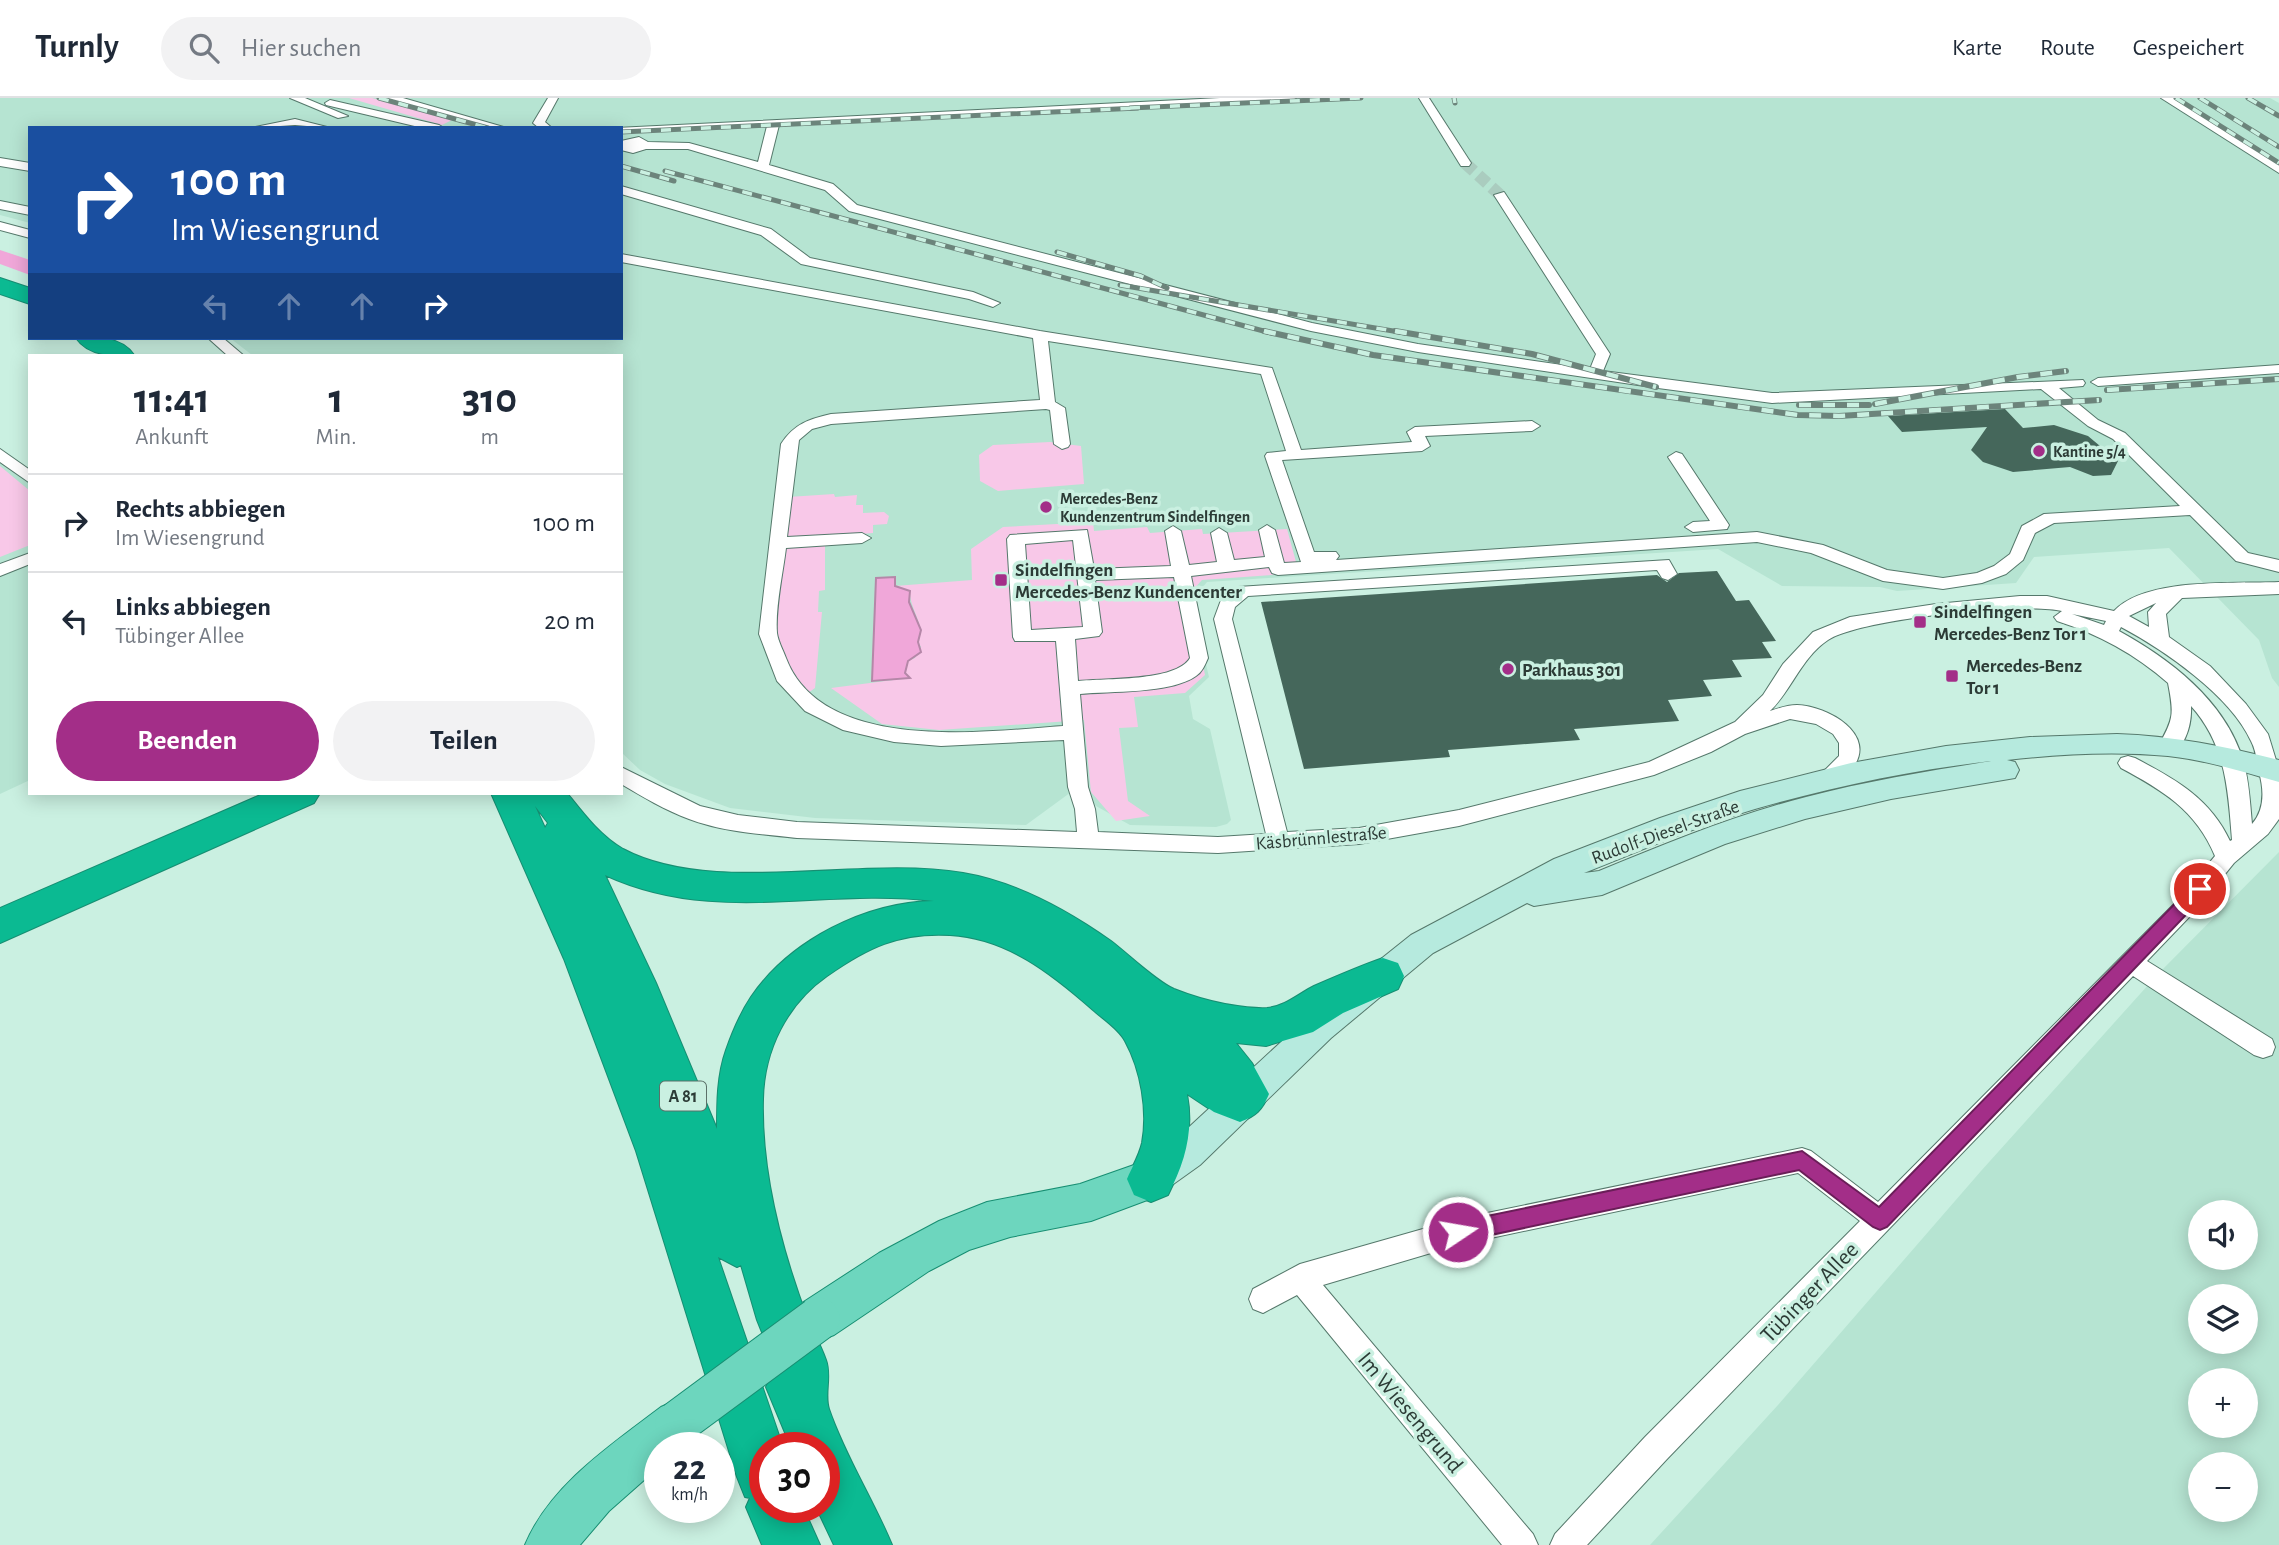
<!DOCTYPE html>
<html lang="de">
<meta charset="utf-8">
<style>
body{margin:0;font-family:"Alegreya Sans",sans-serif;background:#f2f2f3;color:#1f2937;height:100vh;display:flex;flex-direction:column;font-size:26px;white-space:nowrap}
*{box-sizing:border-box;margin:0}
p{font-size:23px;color:#747a83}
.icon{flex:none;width:38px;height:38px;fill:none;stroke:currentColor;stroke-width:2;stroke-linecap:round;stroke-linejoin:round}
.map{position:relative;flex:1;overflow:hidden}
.drawer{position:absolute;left:28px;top:256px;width:595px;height:441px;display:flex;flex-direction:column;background:#fff;border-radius:0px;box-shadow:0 4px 18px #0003}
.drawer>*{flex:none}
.guide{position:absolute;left:28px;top:28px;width:595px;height:214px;border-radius:0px;box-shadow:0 4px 18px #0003;background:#1a4fa0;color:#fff;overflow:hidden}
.buttons{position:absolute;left:2188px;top:1102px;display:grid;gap:14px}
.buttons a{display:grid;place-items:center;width:70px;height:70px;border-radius:50%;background:#fff;box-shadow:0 4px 18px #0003;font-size:35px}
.speed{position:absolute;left:644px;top:1334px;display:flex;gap:14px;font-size:35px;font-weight:700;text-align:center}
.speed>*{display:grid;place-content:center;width:91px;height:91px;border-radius:50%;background:#fff;box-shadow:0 4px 18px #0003;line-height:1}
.speed small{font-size:18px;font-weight:400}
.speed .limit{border:10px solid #d22;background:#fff;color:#111}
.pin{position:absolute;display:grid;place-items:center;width:60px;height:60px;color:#fff;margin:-30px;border:4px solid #fff;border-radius:50%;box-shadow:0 2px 7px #0007}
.me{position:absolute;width:77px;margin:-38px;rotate:78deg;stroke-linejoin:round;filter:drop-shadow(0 0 5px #0008)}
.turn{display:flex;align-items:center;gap:24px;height:147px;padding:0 28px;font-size:32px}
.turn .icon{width:91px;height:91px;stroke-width:2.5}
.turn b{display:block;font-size:49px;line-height:60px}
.lanes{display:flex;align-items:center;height:66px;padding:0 28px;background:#0003;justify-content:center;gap:35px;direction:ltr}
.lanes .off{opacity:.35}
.eta{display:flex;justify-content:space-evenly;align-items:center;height:119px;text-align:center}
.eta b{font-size:42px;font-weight:600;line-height:49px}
.primary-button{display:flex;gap:14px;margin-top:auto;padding:14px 28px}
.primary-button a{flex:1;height:80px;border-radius:42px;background:#a32e88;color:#fff;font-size:28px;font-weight:600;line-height:80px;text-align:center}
.primary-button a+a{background:#f2f2f3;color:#1f2937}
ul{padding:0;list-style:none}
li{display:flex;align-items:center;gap:21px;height:98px;padding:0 28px;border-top:2px solid #e0e1e3}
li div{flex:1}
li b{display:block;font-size:26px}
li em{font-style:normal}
header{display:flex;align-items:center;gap:42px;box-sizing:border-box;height:98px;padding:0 35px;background:#fff;border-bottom:2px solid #e0e1e3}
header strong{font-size:33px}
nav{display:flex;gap:38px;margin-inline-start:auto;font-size:24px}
.search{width:490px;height:63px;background:#f2f2f3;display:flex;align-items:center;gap:18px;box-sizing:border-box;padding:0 24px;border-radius:38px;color:#747a83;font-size:26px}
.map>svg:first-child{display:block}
.built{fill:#b6e4d2;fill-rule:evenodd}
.green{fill:#f8c8e8}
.water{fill:#f0a7d9;stroke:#b587a8;stroke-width:2}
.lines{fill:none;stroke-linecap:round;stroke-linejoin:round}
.river{fill:#f0a7d9;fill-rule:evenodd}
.building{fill:#45675b}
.street-tunnel{stroke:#aaccbf;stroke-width:12;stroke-dasharray:12 6;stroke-linecap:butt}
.street-casing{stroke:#55786b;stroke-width:2}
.secondary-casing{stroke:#55786b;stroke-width:2}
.primary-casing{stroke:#178e72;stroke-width:2}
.highway-casing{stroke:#178e72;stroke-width:2}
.street{fill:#fff;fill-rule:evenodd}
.secondary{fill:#b6eade;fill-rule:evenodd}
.primary{fill:#6dd6be;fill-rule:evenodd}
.highway{fill:#0bba92;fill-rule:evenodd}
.rail-far1-casing{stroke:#6c847b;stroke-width:5}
.rail-casing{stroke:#6c847b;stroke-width:6}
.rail-far1{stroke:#caf0e1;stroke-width:3.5;stroke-dasharray:10;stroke-linecap:butt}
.rail{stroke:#caf0e1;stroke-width:4.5;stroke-dasharray:12;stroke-linecap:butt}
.primary-bridge-casing{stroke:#178e72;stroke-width:45;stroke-linecap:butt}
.primary-bridge{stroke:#6dd6be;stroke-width:43}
.route{fill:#a32e88;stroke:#6a1e58;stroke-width:2}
.poi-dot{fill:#a32e88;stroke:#caf0e1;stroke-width:2.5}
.labels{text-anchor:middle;stroke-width:7;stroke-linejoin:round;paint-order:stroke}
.far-poi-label{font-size:16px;font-weight:bold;fill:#2c3b36;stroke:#caf0e1;text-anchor:start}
.shield{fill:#caf0e1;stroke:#5b7169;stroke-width:2}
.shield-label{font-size:18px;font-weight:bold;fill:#2c3b36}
.poi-label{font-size:19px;font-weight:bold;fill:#2c3b36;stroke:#caf0e1;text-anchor:start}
.street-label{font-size:19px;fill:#2c3b36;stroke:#caf0e1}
.near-street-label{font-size:23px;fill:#2c3b36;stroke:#caf0e1}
</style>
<header>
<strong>Turnly</strong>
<div class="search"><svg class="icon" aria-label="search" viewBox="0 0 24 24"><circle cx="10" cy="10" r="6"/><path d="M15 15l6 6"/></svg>Hier suchen</div>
<nav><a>Karte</a><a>Route</a><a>Gespeichert</a></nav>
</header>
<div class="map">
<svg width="2279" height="1447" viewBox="0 0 2279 1447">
<rect width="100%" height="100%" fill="#caf0e1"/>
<g class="built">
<polygon points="0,0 2167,0 2279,70 2279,589 2272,580 2259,542 2169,450 2034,459 2016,485 1897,493 1880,489 1782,488 1718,451 1207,484 1191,503 1209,579 1189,598 1193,621 1210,631 1231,722 1227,726 1216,729 1130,727 1096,708 1078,689 1026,727 815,720 730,710 665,686 640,672 621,654 621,257 252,257 230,240 621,240 621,30 30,30 30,125 0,117"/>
<polygon points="2173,0 2270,0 2279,5 2279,67"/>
<polygon points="0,350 30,374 30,682 0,696"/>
<path d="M2279,754V1447H1650L1778,1307L1981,1073L2158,876ZM2200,1115H2245V1160H2200ZM2200,1199H2245V1244H2200ZM2200,1283H2245V1328H2200ZM2200,1367H2245V1412H2200Z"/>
</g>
<g class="green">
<polygon points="349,0 372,0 452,22 442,27"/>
<polygon points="1050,344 1081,348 1084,386 998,393 980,383 979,357 993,347"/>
<polygon points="0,368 30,393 30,447 0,459"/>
<polygon points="834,396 835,399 857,397 856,407 863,407 863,415 884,414 889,418 887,426 873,427 873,435 825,439 825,492 819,493 818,514 822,514 815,590 808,595 786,571 775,543 788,399"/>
<path d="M1093,424L1094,433L1147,429L1150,435L1202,431L1203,436L1287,431L1299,475L1202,482L1189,496L1205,577L1185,595L1134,599L1138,629L1119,630L1128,703L1150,718L1116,723L1091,694L1084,622L939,632L882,626L831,590L909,580L905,575L908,563L915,560L921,549L918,544C926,526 909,511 910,493L895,488L972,482L971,451L1003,429Z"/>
</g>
<polygon class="water" points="895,479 895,488 910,493 909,504 921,532 918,544 921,554 908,563 905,575 910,580 872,583 876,480"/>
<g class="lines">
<polygon class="river" points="0,152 30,162 30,177 0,166"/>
</g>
<g class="building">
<polygon points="2005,311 2023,330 2054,327 2088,338 2118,363 2111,377 2093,378 2070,369 2013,374 1983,364 1971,352 1987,329 1902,334 1888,318"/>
<polygon points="1717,473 1736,503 1749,502 1776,543 1762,544 1772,560 1732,562 1742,579 1703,582 1712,598 1668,602 1679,623 1574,631 1580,642 1448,652 1450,659 1304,671 1261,504 1657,477 1667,484 1679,475"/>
</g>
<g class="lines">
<polyline class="street-tunnel" points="1465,65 1500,97"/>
<g class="street-casing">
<g id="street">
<polygon points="290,0 305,0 348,18 338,20"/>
<polygon points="386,0 403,0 507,30 488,30"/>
<polygon points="548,0 558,0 545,24 552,30 539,30 533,25"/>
<path d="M1220,0H1296L1291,3L779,27L769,67L833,86L857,107L1312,225L1418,246L1590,271L1596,256L1494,97L1504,94L1610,256L1603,273L1772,295L2083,282L2085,285L2083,288L2059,290L2098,322L2125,335L2248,455L2279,462V474L2236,463L2190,417L2054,425L2035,435L2023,462L2006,476L1982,485L1943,491L1883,483L1811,455L1757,444L1278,477L1272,475L1269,469L1191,478L1208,560C1205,567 1202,574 1196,578C1171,596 1110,593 1080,596L1088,689L1095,711L1098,734L1218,739L1266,736L1214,521L1221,502L1238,489L1669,462L1677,476L1668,482L1662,480L1657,472L1248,498L1235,509L1232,521L1287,734L1359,730L1459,712L1649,664L1735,624L1763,597L1783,566L1813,534L1850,519L1936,506L2020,498H2047L2114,513C2146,479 2234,486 2279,484V496L2182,500L2166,516L2169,539L2210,568L2246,606L2268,636L2279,672V721L2268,736L2234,765L2196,812L2147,863L2272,941L2275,949L2272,957L2263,960L2254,957L2133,878L1667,1361L1587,1447H1550L1555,1436L1645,1339L1860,1123L1798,1075L1458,1147L1323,1187L1533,1436L1538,1447H1502L1297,1197L1263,1215L1253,1211L1249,1201L1253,1191L1300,1166L1458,1121L1802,1050L1811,1053L1878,1104L2180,800L2215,758C2196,712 2162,692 2121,670L2118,665L2121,660L2128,658L2135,660C2175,681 2210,700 2230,743L2232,742C2228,691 2226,647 2191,608C2192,625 2185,660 2161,653L2158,648C2174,621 2174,616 2168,585C2135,556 2098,536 2057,523L2054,519L2062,513C2023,504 1860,521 1828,542C1802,559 1791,593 1770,613C1779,610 1788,607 1797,607C1827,608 1879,636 1852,671C1845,679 1835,686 1825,690L1818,687L1815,682L1839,658V645L1833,636L1816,626L1790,621L1745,636L1711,654L1654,677L1459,728L1359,746L1218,755L797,740C761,736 723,734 689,721C665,712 643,699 621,686V669L700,708L738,717L797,724L1077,734L1075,711L1068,689L1064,642L941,648L894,644L843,632L805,613L777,583L759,536L781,346C794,326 809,321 831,316L1040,302L1033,240L621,164V156L1040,233L1272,270L1301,352L1412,344L1407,334L1415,329L1532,323L1540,328L1532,333L1425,338L1430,348L1422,353L1282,362L1314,454H1336L1339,458L1336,462L1757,434L1823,447L1887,472L1943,480L1977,475L1994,468L2010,456L2022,428L2044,416L2180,408L2113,341L2088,328L2041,291L1772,305L1658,290L1418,254L1311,233L849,113L825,92L688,51H646L633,55L621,52V43L639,39L648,44L689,45L758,64L767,28L621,34V30H616ZM1048,243L1261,276L1286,353L1267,355L1265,358L1301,464L1284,465L1275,432L1267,427L1259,432L1265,459L1234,462L1227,435L1219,430L1211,435L1217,464L1189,467L1181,433L1173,428L1165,433L1171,468L1094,471L1087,432L1010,437L1007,441L1013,539L1015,543H1056L1063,628C983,634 822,655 786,560C783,552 778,543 777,535C775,510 783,475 786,450L862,445L871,440L862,435L787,439L799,342L812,331L831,326L1046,311L1050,312L1054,346L1062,351L1068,349L1070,346L1065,310L1055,304ZM1073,442L1083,529L1031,532L1025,446ZM1174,479L1190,560C1176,584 1104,580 1078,583L1075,541L1099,538L1102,534L1095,482ZM2156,505L2148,514L2149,529L2129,518ZM2072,516L2106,523L2104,527ZM2121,529C2164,552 2230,597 2251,643C2256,652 2257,664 2259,674C2264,692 2265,711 2252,726C2250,704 2249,682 2243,662C2225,603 2170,561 2119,533Z"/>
<polygon points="1419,0 1429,0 1471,65 1469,68 1461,68"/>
<polygon points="2161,0 2174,0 2279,66 2279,75"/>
<polygon points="330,2 439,27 444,30 423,30 326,7 325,5"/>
<polygon points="295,21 331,30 295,27 250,30"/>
<polygon points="0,60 30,65 30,73 0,68"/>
<polygon points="621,88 771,131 810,160 973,194 1000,205 993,209 969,201 801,166 761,137 621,96"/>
<polygon points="0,103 30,109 30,117 0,111"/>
<polygon points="0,124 30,132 30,140 0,132"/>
<polygon points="208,240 223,240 243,257 227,257"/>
<polygon points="2279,267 2279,275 2098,288 2091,284 2098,280"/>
<polygon points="0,351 30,372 30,385 0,364"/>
<polygon points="1676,354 1682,356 1729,427 1727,431 1693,434 1685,429 1693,424 1710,423 1668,359"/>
<polygon points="30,455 30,466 0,478 0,466"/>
</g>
</g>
<g class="secondary-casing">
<path id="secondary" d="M2117,636C2174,638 2224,648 2279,662V684C2243,674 2206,662 2168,658C2116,653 2059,656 2007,662L2015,664L2019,672L2015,680L1891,701L1805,721L1725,746L1602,797L1534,808L1527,805L1433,855L1331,940L1200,1067L1165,1092L1152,1097L1139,1092L1134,1080L1139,1068L1174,1043L1307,920L1411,837L1554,761L1660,720L1740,693L1851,665L1946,648L2030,639ZM1991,663C1929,673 1867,683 1806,699C1735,717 1667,745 1599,773L1584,775C1640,753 1697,728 1755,711C1832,689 1912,672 1991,663Z"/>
</g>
<g class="primary-casing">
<g id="primary">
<polygon points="1151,1061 1166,1067 1172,1081 1166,1095 1091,1123 1010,1139 969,1152 929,1173 834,1237 818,1243 802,1237 796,1221 802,1205 879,1155 939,1123 987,1104 1080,1086"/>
<path d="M677,1302L693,1309L700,1325C690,1350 686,1349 660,1349V1368L609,1413L580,1447H525C550,1387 611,1347 661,1309Z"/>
</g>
</g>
<g class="highway-casing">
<g id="highway">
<polygon points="0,180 30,190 30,206 0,196"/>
<path d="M76,240C96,239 121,238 134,257C114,258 89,259 76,240Z"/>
<polygon points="265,695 320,695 314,705 0,845 0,810"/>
<path d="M491,695H567C583,715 600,738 623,751C713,799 860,757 963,775C1017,784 1067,812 1111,843C1128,856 1156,883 1174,891C1189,897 1209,903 1225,906C1237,908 1254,911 1267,910C1286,908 1298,896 1314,888C1337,878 1360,868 1383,860L1398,865L1404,878L1398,891L1343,915L1313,934L1266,948L1236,945L1252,965L1269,996C1262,1012 1256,1018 1240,1024L1214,1014L1187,996C1194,1034 1185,1064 1168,1097L1151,1104L1134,1097L1127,1081C1132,1069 1139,1058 1142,1045C1148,1013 1141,972 1125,943C1119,931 1103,921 1093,912C1052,876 1007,840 950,837C899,834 867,850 827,878C787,906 764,952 763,1001C761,1074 782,1153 808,1222C814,1235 821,1248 826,1262C832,1278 824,1296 829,1311C845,1358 873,1401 892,1447H834L816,1409H824V1349H791L766,1289L776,1269L757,1222L741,1167L737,1169L718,1159L783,1349H765V1409H803L820,1447H762L746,1409L750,1400L745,1399L737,1379L636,1053L564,861ZM535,708L548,725L545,730ZM605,777C716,828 820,789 934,803C866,804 790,842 751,899C741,914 732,935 726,952C717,977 717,1005 717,1031L656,885Z"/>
</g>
</g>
<use href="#street" class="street"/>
<use href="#secondary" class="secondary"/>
<use href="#primary" class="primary"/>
<use href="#highway" class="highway"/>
<g class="rail-far1-casing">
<g id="rail-far1">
<polyline points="379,0 488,30"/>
<polyline points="1454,0 1455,5"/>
<polyline points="2176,0 2279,65"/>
<polyline points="2200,0 2279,49"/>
<polyline points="2248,0 2279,18"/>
<polyline points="1130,10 1361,0"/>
<polyline points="621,34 1138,10"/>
<polyline points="621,68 674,83"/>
<polyline points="665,73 1271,235"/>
<polyline points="1057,154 1141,178 1167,190"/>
<polyline points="1120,187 1405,235"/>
</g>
</g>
<g class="rail-casing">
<g id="rail">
<polyline points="1264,233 1373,257 1798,317 1839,318 2099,302"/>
<polyline points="1395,233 1532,256 1656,289"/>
<polyline points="2107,292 2279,281"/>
<polyline points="1875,306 2018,279 2066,273"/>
<polyline points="1799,307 1869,307"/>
</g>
</g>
<use href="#rail-far1" class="rail-far1"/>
<use href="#rail" class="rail"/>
<g class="primary-bridge-casing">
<polyline id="primary-bridge" points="677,1325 818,1221"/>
</g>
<use href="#primary-bridge" class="primary-bridge"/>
</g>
<polygon class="route" points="2200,784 2206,786 2209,791 2206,796 1887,1129 1880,1132 1873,1129 1799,1072 1458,1144 1451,1141 1448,1134 1451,1127 1458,1124 1802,1053 1879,1109 2194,786"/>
<g class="poi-dot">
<circle cx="2039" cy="353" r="7"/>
<circle cx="1046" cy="409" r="7"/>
<rect x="994" y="475" width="14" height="14" rx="3.5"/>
<rect x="1913" y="517" width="14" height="14" rx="3.5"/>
<circle cx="1508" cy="571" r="7"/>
<rect x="1945" y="571" width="14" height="14" rx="3.5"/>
</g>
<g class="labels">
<g class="far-poi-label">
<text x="2053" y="359">Kantine 5/4</text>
<text x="1060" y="406">Mercedes-Benz<tspan x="1060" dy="18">Kundenzentrum Sindelfingen</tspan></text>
</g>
<rect class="shield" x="660" y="983.5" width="46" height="29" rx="5"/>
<g class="shield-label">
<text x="683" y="1004">A 81</text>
</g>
<g class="poi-label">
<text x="1015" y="478">Sindelfingen<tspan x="1015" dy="22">Mercedes-Benz Kundencenter</tspan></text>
<text x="1934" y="520">Sindelfingen<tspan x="1934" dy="22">Mercedes-Benz Tor 1</tspan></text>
<text x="1966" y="574">Mercedes-Benz<tspan x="1966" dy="22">Tor 1</tspan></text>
<text x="1522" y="578">Parkhaus 301</text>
</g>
<g class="street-label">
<text transform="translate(1665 733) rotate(-20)" y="7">Rudolf-Diesel-Straße</text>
<text transform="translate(1321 739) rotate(-5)" y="7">Käsbrünnlestraße</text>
</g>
<g class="near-street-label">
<text transform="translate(1809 1194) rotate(-46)" y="8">Tübinger Allee</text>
<text transform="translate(1411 1314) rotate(50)" y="8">Im Wiesengrund</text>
</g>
</g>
</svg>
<div class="buttons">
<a><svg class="icon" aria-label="sound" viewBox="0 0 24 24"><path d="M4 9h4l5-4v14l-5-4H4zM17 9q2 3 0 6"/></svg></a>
<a><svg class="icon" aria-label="layers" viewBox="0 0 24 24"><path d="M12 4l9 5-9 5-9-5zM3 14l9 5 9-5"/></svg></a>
<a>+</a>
<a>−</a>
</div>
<div class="speed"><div>22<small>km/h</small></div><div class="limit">30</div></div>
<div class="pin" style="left:2200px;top:791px;background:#d93025"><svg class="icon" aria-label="arrive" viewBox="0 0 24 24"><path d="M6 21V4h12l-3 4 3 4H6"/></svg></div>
<svg class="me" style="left:1458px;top:1134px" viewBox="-20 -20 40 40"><circle r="17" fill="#a32e88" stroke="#fff" stroke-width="3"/><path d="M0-11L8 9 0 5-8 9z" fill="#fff"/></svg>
<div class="guide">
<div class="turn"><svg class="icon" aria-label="right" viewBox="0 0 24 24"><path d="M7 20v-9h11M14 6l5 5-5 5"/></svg><div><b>100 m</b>Im Wiesengrund</div></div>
<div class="lanes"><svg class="icon off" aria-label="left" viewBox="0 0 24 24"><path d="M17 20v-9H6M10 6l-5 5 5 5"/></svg><svg class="icon off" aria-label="ahead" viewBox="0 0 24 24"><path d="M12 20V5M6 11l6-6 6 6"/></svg><svg class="icon off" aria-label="ahead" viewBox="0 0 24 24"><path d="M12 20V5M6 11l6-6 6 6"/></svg><svg class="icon" aria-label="right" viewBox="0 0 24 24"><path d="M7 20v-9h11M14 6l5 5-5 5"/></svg></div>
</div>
<section class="drawer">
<div class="eta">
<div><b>11:41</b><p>Ankunft</p></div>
<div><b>1</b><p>Min.</p></div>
<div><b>310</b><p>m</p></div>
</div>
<ul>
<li><svg class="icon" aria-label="right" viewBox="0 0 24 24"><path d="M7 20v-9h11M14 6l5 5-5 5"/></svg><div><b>Rechts abbiegen</b><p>Im Wiesengrund</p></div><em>100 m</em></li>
<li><svg class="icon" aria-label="left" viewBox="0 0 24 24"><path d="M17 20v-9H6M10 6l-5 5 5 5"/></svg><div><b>Links abbiegen</b><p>Tübinger Allee</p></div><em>20 m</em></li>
</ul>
<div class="primary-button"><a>Beenden</a><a>Teilen</a></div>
</section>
</div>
